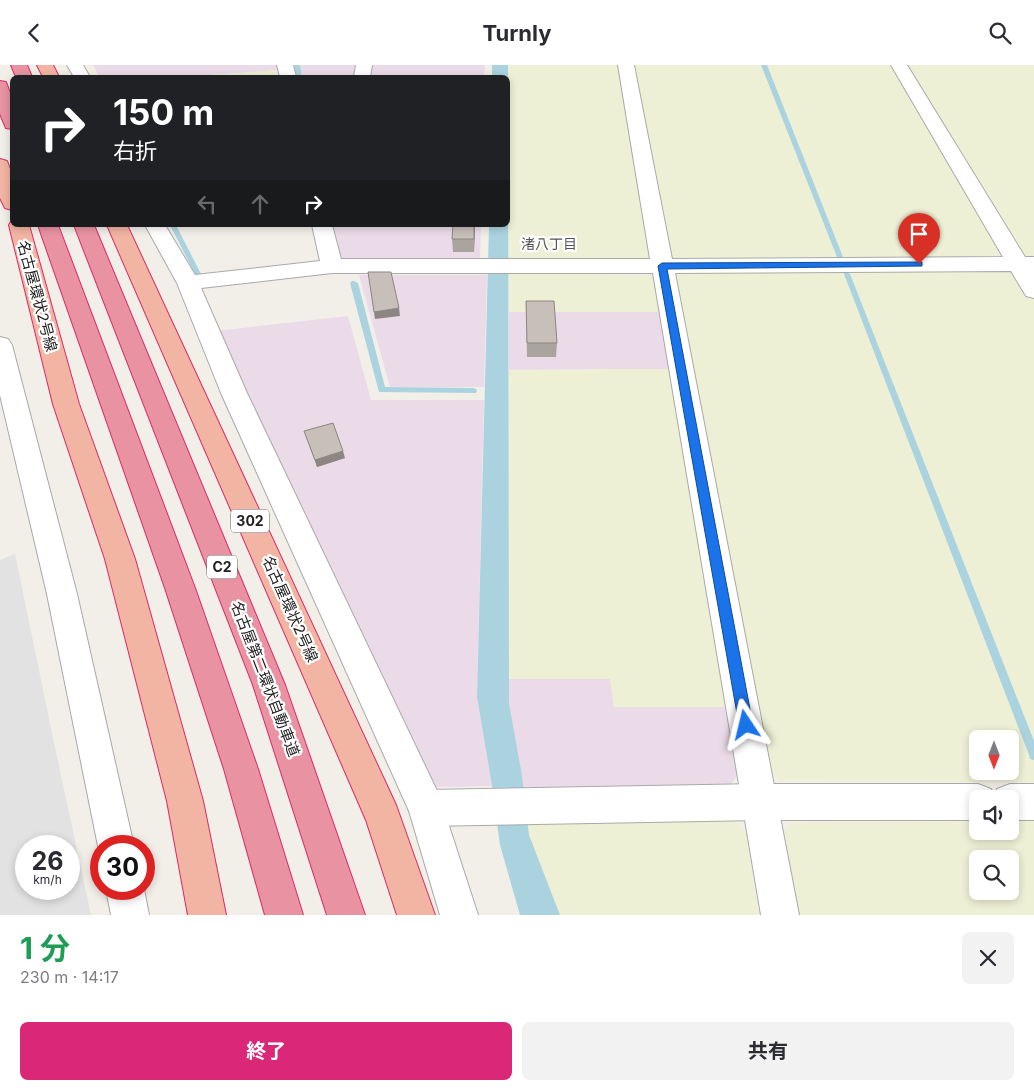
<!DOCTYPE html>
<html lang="ja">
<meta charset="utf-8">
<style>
body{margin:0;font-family:Inter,"Noto Sans JP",sans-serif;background:#f2f2f3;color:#2b2b33;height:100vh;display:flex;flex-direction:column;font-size:19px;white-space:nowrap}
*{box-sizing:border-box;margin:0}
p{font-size:16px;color:#7c7c81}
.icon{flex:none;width:28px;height:28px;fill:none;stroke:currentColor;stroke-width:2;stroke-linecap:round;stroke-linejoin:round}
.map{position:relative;height:850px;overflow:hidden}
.sheet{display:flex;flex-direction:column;background:#fff;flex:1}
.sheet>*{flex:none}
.hud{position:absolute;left:10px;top:10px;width:500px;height:152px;border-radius:8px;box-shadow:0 2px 8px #0003;background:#202124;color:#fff;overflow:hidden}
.needle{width:32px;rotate:180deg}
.fabs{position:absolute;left:969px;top:665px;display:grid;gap:10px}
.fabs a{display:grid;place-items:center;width:50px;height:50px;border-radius:8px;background:#fff;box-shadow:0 2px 8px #0003;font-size:25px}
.speed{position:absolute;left:15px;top:770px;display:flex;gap:10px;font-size:25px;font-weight:700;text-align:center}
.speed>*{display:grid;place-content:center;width:65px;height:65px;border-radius:50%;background:#fff;box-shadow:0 2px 8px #0003;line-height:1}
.speed small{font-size:12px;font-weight:400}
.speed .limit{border:8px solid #d22;background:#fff;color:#111}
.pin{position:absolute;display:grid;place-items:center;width:42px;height:42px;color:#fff;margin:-51px -21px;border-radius:50% 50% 50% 0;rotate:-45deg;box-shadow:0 0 5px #0007}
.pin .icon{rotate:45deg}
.me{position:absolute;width:55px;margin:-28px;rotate:350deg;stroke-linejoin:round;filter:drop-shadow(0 0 4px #0008)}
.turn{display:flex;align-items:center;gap:18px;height:105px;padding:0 20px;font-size:22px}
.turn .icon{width:65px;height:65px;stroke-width:2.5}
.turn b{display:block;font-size:35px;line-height:42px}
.lanes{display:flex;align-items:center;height:48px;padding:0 20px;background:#0003;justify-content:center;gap:25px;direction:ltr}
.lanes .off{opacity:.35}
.round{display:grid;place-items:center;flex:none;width:52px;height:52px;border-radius:8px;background:#f2f2f3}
.head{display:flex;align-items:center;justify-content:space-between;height:85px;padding:0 20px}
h1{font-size:30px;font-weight:700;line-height:38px;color:#1e9e55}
.cta{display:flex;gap:10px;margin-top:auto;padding:10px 20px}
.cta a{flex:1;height:58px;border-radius:8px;background:#db2777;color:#fff;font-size:20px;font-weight:700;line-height:58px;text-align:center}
.cta a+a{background:#f2f2f3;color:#2b2b33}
header{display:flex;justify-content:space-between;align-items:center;height:65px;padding:0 20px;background:#fff;font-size:22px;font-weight:700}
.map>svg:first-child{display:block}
.industrial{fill:#ebdbe8}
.farmland{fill:#eef0d5;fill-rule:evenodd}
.parking{fill:#e2e2e2;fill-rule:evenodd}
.water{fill:#aad3df}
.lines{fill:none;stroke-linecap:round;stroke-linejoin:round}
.stream{fill:#aad3df;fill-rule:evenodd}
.minor-casing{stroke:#a9a9a9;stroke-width:2}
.tertiary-casing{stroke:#a9a9a9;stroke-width:2}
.trunk-casing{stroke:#dc2a67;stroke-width:2}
.motorway-casing{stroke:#dc2a67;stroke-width:2}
.minor{fill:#fff;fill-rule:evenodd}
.tertiary{fill:#fff;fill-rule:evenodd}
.trunk{fill:#f2b4a3;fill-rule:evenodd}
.motorway{fill:#e892a2;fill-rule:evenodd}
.wall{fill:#aba49e}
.shaded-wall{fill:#8b8681}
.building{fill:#c7bfb8;stroke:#8b8681}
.route{fill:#1a73e8;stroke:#114b97}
.labels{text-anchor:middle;stroke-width:4.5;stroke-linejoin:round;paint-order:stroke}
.far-neighbourhood-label{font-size:14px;fill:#555;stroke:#fff}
.shield{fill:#fff;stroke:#646464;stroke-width:1}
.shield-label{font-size:14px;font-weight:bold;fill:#222}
.street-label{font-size:15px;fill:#222;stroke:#fff}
</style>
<header><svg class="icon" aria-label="back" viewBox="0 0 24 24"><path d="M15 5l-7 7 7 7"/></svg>Turnly<svg class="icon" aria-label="search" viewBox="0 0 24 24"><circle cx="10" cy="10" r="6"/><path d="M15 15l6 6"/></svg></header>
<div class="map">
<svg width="1034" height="850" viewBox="0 0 1034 850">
<rect width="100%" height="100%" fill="#f2efe9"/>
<g class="industrial">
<polygon points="93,0 278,0 280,5 182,12 99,12"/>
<polygon points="292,0 359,0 356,12 295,12"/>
<polygon points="372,0 485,0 484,12 370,12"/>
<polygon points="331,160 481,160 480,193 339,193"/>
<polygon points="359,210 487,210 484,322 390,322"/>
<polygon points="509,247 661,247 669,304 509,305"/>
<polygon points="348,251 371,335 484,335 477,632 492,721 436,722 425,714 215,266"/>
<polygon points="509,614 610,614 614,642 727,642 739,709 729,721 523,722 509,638"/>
</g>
<g class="farmland">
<polygon points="508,0 619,0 651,189 645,194 509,193"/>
<polygon points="631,0 893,0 1005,190 1002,193 677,195 667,191"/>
<polygon points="906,0 1034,0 1034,193 1024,191"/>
<polygon points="280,5 282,12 182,12"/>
<path d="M1009,205L1018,209L1034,236V717L780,716L768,702L675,212L683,207ZM978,674H1010V706H978Z"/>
<polygon points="509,208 651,210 655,213 661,247 509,247"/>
<polygon points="669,304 727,642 614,642 610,614 509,614 509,305"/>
<polygon points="735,756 746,768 759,850 560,850 529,770 528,758"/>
<path d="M977,756L978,766H1010V756H1034V850H797L782,770L790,758ZM978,794H1010V826H978Z"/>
</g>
<path class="parking" d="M15,489L53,673L91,850H0V495ZM26,781H69V824H26Z"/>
<polygon class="water" points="492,0 508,0 509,638 522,711 529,770 560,850 520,850 500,780 492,721 477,632 489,160 508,160 508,12 492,12"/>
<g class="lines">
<g class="stream">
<polygon points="294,0 300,0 302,12 297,12"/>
<polygon points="761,0 767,0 843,192 842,193 840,194 837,192"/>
<polygon points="170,160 176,160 201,209 200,211 198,211 195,209"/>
<polygon points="845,207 847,207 850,209 1034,676 1034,695 1030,694 1029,690 844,209"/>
<polygon points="352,216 354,216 358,218 385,322 473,323 476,324 477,326 476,328 379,327 350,218"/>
</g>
<g class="minor-casing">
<g id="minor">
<polygon points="67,0 83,0 90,12 74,12"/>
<polygon points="277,0 293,0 296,12 280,12"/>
<polygon points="356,0 372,0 370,12 354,12"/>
<polygon points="618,0 634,0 672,194 1003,192 891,0 907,0 1025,192 1034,192 1034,233 1026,231 1011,206 675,208 799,850 761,850 653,208 332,208 201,223 247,328 439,730 478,850 440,850 409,746 221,328 177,218 145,160 165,160 195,210 320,196 312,160 332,160 341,194 650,194"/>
<polygon points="0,272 8,274 12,280 77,529 134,781 101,781 101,790 98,781 47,529 0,330"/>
<polygon points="106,824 144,824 149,850 111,850"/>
</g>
</g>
<g class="tertiary-casing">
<polygon id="tertiary" points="760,719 978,719 991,724 994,733 997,724 1010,719 1034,719 1034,755 1010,755 1010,734 978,734 978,755 760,755 426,761 413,756 408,743 413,730 426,725"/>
</g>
<g class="trunk-casing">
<g id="trunk">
<polygon points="37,0 53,0 59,12 43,12"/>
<polygon points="0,94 7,96 12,109 12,145 5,143 0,133"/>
<polygon points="12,155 12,160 29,160 79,339 135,494 203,736 226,850 188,850 167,736 105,494 53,339 9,160"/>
<polygon points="107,160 127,160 396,740 435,850 397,850 366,755"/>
</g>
</g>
<g class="motorway-casing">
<g id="motorway">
<polygon points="11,0 27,0 32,12 16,12"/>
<polygon points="0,16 6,17 12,33 12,64 6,63 0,49"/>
<polygon points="38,160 58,160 195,523 258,704 303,850 265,850 224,704 165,523"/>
<polygon points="74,160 94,160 285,620 365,850 327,850 253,620"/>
</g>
</g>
<use href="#minor" class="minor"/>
<use href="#tertiary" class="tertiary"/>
<use href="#trunk" class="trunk"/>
<use href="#motorway" class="motorway"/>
</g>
<g class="wall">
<polygon points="453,160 475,160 474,187 453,187 452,174"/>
<polygon points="526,236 557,278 556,292 527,292"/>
<polygon points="304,366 345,393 317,402"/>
</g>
<g class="shaded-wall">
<polygon points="474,160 475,160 474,187"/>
<polygon points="399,243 400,251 375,254 374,247"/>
<polygon points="343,386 345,393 317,402 315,395"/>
</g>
<g class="building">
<polygon points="453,160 474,160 474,174 452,174"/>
<polygon points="368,207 391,207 399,243 374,247"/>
<polygon points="526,236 554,236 557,278 527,278"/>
<polygon points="333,358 343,386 315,395 304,366"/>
</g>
<polygon class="route" points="919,197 922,197 922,201 667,204 753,660 751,665 746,667 741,665 739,660 658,201 662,198"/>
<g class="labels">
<g class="far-neighbourhood-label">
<text x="549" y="184">渚八丁目</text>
</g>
<g class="shield">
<rect x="231" y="444.5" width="38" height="23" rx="4"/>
<rect x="207" y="490.5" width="30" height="23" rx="4"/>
</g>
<g class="shield-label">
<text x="250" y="461">302</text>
<text x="222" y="507">C2</text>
</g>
<g class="street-label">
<text transform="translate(37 231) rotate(75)" y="5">名古屋環状2号線</text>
<text transform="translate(290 544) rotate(66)" y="5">名古屋環状2号線</text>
<text transform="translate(265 614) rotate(69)" y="5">名古屋第二環状自動車道</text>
</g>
</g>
</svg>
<div class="fabs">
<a><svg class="needle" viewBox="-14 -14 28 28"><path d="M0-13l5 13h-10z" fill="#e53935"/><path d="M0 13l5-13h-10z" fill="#7c7c81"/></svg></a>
<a><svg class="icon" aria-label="sound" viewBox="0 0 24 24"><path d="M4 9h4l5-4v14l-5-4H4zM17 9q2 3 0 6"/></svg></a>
<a><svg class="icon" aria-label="search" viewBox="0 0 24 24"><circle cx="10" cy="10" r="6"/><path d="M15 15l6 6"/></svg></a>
</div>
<div class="speed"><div>26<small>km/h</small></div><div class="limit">30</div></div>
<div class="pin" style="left:919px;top:199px;background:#d93025"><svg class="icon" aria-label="arrive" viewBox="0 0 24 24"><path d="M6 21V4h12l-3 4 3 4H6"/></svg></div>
<svg class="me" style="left:746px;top:660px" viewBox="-20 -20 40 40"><path d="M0-17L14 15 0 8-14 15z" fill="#1a73e8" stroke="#fff" stroke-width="4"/></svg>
<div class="hud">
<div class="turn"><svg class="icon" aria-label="right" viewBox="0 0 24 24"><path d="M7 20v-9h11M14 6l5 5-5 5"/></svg><div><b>150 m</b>右折</div></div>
<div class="lanes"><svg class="icon off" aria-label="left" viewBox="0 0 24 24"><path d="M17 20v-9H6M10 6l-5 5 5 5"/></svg><svg class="icon off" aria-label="ahead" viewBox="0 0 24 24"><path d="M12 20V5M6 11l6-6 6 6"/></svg><svg class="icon" aria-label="right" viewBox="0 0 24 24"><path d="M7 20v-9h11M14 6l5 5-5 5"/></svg></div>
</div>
</div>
<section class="sheet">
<div class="head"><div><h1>1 分</h1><p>230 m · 14:17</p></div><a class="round"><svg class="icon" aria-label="close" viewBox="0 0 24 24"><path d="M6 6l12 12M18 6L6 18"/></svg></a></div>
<div class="cta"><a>終了</a><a>共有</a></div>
</section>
